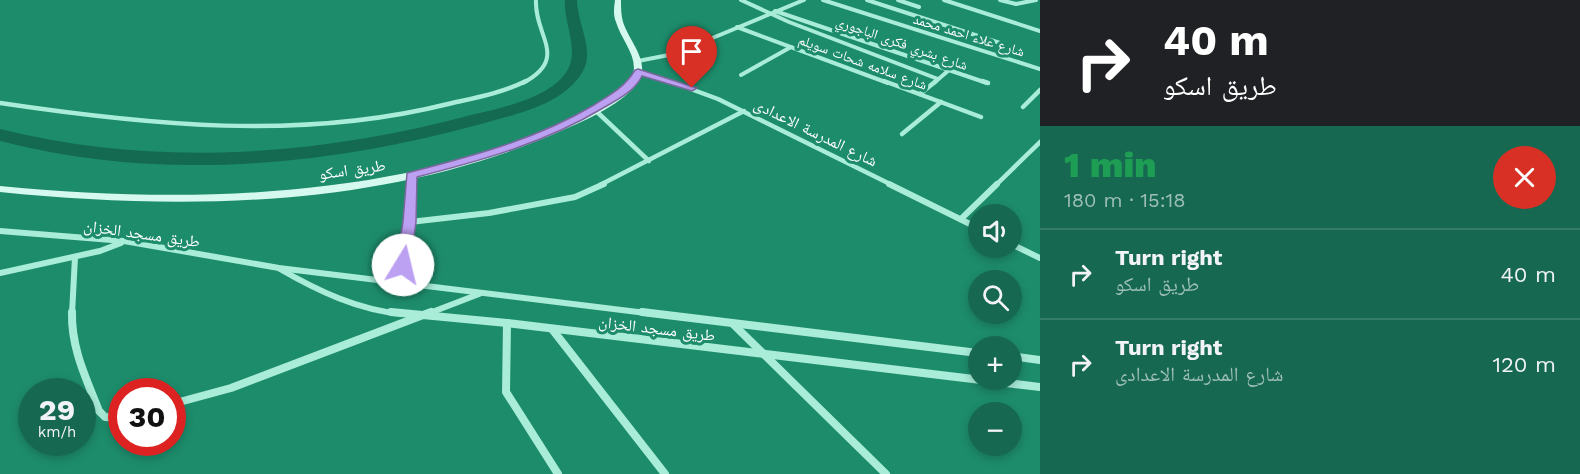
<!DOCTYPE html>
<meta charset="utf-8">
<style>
body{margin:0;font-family:"Work Sans","Noto Naskh Arabic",sans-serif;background:#23715a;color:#f1f3f6;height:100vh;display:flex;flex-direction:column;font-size:22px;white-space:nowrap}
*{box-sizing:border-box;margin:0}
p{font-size:20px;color:#9ebfb7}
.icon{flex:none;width:33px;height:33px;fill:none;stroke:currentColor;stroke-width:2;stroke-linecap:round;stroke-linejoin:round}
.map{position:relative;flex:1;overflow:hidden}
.details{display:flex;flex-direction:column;background:#166950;width:540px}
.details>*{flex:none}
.hud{background:#202124;color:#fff;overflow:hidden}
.tools{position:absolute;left:968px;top:204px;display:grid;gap:12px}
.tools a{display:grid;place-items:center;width:54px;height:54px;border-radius:50%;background:#166950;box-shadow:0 3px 9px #0003;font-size:30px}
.speed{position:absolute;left:18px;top:378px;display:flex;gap:12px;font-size:30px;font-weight:700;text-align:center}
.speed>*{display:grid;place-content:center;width:78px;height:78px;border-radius:50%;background:#166950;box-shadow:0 3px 9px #0003;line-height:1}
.speed small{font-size:15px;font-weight:400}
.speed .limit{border:9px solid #d22;background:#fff;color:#111}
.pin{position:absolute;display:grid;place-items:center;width:51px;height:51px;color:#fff;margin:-62px -26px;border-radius:50% 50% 50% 0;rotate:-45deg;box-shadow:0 0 6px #0007}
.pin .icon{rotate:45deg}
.me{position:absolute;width:66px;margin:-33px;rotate:9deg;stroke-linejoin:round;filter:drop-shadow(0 0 4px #0008)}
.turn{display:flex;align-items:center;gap:21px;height:126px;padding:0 24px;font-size:27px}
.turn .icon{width:78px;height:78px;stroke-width:2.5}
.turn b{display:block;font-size:42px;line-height:51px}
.round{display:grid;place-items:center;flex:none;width:63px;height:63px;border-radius:32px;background:#23715a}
.overview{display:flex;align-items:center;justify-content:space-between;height:102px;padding:0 24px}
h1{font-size:36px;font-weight:800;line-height:45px;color:#1e9e55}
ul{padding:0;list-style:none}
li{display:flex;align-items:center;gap:18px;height:90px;padding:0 24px;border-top:2px solid #357c67}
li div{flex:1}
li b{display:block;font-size:22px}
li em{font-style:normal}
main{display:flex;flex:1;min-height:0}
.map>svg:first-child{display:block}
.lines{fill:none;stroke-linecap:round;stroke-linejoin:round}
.canal{fill:#146a51;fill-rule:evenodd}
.street-far3{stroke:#a9ecd8;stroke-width:4}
.street-far2{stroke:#a9ecd8;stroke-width:4.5}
.street-far1{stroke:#a9ecd8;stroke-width:6}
.street{stroke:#a9ecd8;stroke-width:8}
.secondary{fill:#d6f9ef;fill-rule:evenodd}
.route{fill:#bca0f2;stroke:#7a689d;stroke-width:1.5}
.labels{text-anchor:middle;stroke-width:6;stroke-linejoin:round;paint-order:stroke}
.far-street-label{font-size:14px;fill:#fff;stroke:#1d8c6b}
.street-label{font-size:16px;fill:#fff;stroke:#1d8c6b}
</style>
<main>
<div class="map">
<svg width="1040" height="474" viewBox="0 0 1040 474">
<rect width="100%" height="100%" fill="#1d8c6b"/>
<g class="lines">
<path class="canal" d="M565,0H577C577,23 595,50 583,71C564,105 516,114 481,124C325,167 158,182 0,141V129C157,168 319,156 475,114C504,107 550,98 567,71C580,50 563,22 565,0Z"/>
<g class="street-far3">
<polyline points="741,0 789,22 938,79"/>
<polyline points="823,0 1040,69"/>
<polyline points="867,0 1003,44"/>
<polyline points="898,0 919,7"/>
<polyline points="944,0 1040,31"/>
<polyline points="1000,0 1016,4 1036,0"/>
<polyline points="775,11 987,83"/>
<polyline points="737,27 888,83"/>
<polyline points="638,61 674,54 804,0"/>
<polyline points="638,72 674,83"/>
<polyline points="741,75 791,47"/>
<path d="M523,83C570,58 534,36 536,0"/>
<polyline points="934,83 949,70"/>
</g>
<g class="street-far2">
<polyline points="669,81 718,99 892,185"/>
<polyline points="884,81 981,117"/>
<polyline points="982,81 988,83"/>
<polyline points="920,94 936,81"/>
<path d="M0,103C148,125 300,141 448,104C474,98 502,93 526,81"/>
<polyline points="1023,107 1040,90"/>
<polyline points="595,110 649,161"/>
<polyline points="902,134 941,102"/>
<polyline points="411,175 412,185"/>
<polyline points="600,185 744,111"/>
<polyline points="996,185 1040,142"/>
</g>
<g class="street-far1">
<polyline points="889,184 978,228"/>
<polyline points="961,219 997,184"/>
<polyline points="410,222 489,213 575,197 604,184"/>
<polyline points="0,231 124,241 279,268 654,314"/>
<polyline points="1011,244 1040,258"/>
<path d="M280,269C318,291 358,310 402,314"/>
<polyline points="0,273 100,251 121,243"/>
<polyline points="400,283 411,216 412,184"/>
<polyline points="72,314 75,257"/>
<polyline points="427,314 479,294"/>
</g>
<g class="street">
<path d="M72,312C71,348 86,378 99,411L105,417L122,418"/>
<polyline points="391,312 507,323 1040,387"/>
<polyline points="642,312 978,353"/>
<polyline points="507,323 506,392 558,474"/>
<polyline points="733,324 886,474"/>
<polyline points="552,329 665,474"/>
<polyline points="1011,356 1040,360"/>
<polyline points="172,404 231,388 431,312"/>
</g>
<path class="secondary" d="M615,0H621C621,8 621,15 623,22C629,41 650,61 639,81C625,103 586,120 563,130C388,208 188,211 0,192V186C135,199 272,200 406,173C443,165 480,157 515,144C531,138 546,130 561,124C581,115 623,97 632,77C640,58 621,40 616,22C613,15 614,8 615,0Z"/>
</g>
<path class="route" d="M638,69L697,88L692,91L642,76C635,91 617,100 603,108C545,143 483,160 417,177L416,222L410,265L403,270L398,268L396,265L403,222L407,173C472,156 535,140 594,105C610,95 625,87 635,70Z"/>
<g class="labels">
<g class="far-street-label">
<text transform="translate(969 35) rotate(17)" y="5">شارع علاء احمد محمد</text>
<text transform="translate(902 43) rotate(19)" y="5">شارع بشري فكرى الباجوري</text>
<text transform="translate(863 62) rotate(20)" y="5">شارع سلامه شحات سويلم</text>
</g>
<g class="street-label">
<text transform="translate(816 132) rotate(26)" y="6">شارع المدرسة الاعدادى</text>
<text transform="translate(352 169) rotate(-8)" y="6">طريق اسكو</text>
<text transform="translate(142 233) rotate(8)" y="6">طريق مسجد الخزان</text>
<text transform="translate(657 328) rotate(7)" y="6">طريق مسجد الخزان</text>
</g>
</g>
</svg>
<div class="tools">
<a><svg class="icon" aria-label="sound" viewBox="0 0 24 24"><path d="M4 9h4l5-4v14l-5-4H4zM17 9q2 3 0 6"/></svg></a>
<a><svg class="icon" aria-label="search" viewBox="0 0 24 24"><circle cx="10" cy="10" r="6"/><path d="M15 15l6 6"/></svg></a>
<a>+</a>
<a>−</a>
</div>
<div class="speed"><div>29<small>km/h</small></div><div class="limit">30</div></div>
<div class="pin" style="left:692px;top:88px;background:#d93025"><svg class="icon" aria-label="arrive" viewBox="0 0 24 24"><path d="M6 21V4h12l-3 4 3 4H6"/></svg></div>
<svg class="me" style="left:403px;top:265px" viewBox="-20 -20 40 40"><circle r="19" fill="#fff"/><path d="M0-13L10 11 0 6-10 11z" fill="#bca0f2"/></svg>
</div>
<section class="details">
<div class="hud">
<div class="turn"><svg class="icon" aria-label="right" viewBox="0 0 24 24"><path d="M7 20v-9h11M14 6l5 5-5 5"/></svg><div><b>40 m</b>طريق اسكو</div></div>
</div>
<div class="overview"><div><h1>1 min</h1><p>180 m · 15:18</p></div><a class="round" style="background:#d93025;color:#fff"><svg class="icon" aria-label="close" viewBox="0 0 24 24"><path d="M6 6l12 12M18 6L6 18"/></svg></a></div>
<ul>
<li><svg class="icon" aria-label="right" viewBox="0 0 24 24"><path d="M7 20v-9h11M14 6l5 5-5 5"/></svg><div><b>Turn right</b><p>طريق اسكو</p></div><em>40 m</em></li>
<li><svg class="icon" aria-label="right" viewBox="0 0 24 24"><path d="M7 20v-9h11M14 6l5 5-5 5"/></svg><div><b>Turn right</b><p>شارع المدرسة الاعدادى</p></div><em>120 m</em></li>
</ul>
</section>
</main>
